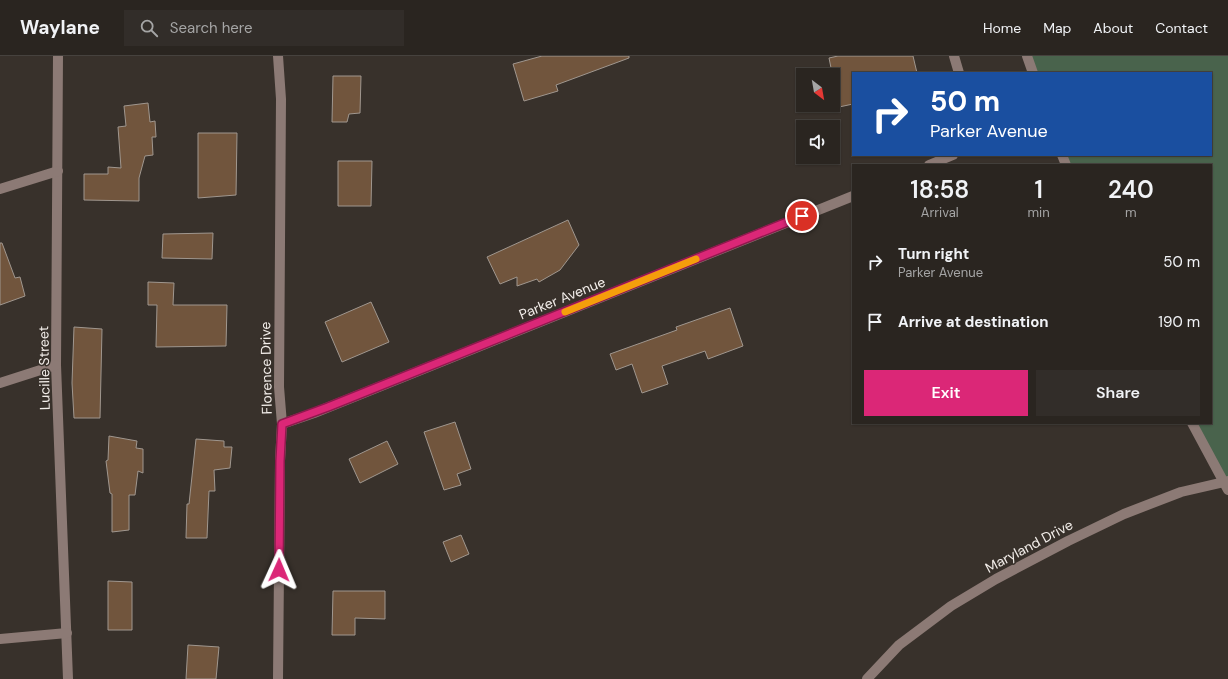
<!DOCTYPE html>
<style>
body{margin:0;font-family:"DM Sans",sans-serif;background:#322d29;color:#f1f3f6;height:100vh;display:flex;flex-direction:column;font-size:15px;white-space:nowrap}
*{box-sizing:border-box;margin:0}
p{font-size:13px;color:#a5a5a5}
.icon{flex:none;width:22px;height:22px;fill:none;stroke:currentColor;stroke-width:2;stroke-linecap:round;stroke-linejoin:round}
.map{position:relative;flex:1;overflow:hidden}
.sheet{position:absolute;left:852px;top:108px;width:360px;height:260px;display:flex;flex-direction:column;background:#2a2520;border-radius:0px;box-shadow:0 1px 3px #0004,0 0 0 1px #46423e}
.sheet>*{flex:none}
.banner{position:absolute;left:852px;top:16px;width:360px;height:84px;border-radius:0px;box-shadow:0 1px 3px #0004,0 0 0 1px #46423e;background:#1a4fa0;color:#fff;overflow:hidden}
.needle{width:26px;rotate:149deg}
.controls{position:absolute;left:796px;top:12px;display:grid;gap:8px}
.controls a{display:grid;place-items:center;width:44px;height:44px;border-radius:0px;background:#2a2520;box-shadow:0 1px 3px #0004,0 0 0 1px #46423e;font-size:20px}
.pin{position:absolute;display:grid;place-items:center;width:34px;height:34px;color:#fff;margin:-17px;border:2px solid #fff;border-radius:50%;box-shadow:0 1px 4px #0007}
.me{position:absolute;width:44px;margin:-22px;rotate:1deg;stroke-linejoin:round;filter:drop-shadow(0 0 3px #0008)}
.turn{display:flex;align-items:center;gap:14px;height:84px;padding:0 12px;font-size:18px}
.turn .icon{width:52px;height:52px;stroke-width:2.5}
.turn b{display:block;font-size:28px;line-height:34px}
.eta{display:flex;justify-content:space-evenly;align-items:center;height:68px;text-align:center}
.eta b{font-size:24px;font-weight:600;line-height:28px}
.cta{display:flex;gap:8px;margin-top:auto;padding:8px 12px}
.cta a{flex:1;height:46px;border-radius:0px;background:#db2777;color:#fff;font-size:16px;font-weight:600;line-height:46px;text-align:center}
.cta a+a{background:#322d29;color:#f1f3f6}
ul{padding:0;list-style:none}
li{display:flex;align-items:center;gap:12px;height:60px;padding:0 12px}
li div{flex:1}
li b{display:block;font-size:15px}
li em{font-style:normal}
header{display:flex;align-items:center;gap:24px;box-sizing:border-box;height:56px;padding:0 20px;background:#2a2520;border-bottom:1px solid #46423e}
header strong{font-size:19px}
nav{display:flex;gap:22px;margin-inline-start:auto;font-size:14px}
.search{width:280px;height:36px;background:#322d29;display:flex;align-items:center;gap:10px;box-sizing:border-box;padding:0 14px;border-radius:0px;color:#a5a5a5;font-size:15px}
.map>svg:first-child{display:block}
.green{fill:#49634c}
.building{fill:#71553d;stroke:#a0978f}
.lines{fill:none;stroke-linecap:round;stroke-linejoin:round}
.minor{stroke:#8c7a75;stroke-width:10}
.route-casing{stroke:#8e194d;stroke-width:10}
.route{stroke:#db2777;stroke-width:7}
.slow{stroke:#f59e0b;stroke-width:7}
.labels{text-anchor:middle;stroke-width:3;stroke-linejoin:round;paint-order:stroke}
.street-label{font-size:14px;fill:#f3eeea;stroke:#38312b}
</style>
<header>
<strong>Waylane</strong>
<div class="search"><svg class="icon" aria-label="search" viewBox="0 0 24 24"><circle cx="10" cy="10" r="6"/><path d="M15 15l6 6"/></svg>Search here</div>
<nav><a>Home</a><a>Map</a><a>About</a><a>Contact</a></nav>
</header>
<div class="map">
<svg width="1228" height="623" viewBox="0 0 1228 623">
<rect width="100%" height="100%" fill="#38312b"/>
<polygon class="green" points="1029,0 1228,0 1228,424 1193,367 1211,367 1211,109 1068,109 1064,99 1211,99 1211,17 1035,17"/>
<g class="building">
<polygon points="542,0 629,0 629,2 556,29 558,35 524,45 513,8"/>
<polygon points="838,0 913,0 917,17 853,17 853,48 839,51 829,2"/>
<polygon points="333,20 361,20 360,57 349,58 347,66 332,66"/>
<polygon points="148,47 150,66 155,65 156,81 152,81 153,99 145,100 139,122 139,145 84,144 84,118 108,118 108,111 121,112 118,71 126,70 124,50"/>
<polygon points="198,77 237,77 236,139 198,142"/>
<polygon points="338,105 372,105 371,150 338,150"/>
<polygon points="568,164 579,189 560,214 539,226 537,223 517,230 517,221 500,228 487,201"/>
<polygon points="213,177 212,203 162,202 163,178"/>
<polygon points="0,187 2,187 15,222 20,221 25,240 0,249"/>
<polygon points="148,226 174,227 173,249 227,249 226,290 156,291 157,249 148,249"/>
<polygon points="371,246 389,286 342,306 325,266"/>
<polygon points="730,252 743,290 708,303 705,295 662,310 668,328 642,337 632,308 616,314 610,298 677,274 676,271"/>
<polygon points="74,271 102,273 100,362 74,362 72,327"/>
<polygon points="455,366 471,413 457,418 461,429 444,434 424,376"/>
<polygon points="109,380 137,385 136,392 143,393 143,417 138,415 135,439 129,439 129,474 112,476 112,438 110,437 106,405 108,404"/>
<polygon points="196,383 224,385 224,391 232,391 230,412 214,414 215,435 209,435 207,482 186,482 187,448 189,448"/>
<polygon points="387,385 398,408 360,427 349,403"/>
<polygon points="461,479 469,498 451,506 443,486"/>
<polygon points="108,525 132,526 132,574 108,574"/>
<polygon points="333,535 385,535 385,563 355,562 355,579 332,579"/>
<polygon points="188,589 219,591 216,623 186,623"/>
</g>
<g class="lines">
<g class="minor">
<polyline points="58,0 56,309 68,623"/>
<polyline points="278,0 281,43 279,331 282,368 280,405 278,623"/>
<polyline points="954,0 959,17"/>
<polyline points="1027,0 1033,17"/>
<polyline points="1062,99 1066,109"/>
<polyline points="929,109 953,99"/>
<polyline points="0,133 58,115"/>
<polyline points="0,327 56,309"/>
<polyline points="1192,367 1228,434"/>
<polyline points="282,368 314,357 853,140"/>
<polyline points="0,583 67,577"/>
<polyline points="867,623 899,589 951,550 996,523 1068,485 1124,458 1181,436 1228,425"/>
</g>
</g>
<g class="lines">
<g class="route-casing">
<polyline id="route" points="279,514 280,405 282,368 328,351 802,160"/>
</g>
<use href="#route" class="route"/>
<polyline class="slow" points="565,256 696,203"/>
</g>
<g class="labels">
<g class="street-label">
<text transform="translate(562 242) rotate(-22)" y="5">Parker Avenue</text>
<text transform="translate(44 312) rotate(-91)" y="5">Lucille Street</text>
<text transform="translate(266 312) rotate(-91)" y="5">Florence Drive</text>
<text transform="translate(1029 490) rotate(-28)" y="5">Maryland Drive</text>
</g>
</g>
</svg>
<div class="controls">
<a><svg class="needle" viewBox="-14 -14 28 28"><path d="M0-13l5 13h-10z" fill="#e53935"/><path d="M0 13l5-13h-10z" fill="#a5a5a5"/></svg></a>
<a><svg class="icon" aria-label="sound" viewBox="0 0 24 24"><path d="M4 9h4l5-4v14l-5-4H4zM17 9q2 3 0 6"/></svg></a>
</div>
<div class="pin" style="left:802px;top:160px;background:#d93025"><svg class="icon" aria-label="arrive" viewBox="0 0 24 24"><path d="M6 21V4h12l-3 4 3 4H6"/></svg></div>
<svg class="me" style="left:279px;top:514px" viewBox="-20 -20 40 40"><path d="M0-17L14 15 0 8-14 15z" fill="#db2777" stroke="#fff" stroke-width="4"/></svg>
<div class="banner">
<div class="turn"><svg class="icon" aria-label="right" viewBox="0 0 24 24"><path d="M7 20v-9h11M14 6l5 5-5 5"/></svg><div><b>50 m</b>Parker Avenue</div></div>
</div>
<section class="sheet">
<div class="eta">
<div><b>18:58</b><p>Arrival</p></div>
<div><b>1</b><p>min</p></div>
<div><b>240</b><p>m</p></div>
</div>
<ul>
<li><svg class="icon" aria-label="right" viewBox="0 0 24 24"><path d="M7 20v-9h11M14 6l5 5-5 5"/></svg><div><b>Turn right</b><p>Parker Avenue</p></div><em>50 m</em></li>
<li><svg class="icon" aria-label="arrive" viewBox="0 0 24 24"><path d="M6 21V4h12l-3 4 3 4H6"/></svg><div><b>Arrive at destination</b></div><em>190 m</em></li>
</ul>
<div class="cta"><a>Exit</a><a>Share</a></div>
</section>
</div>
